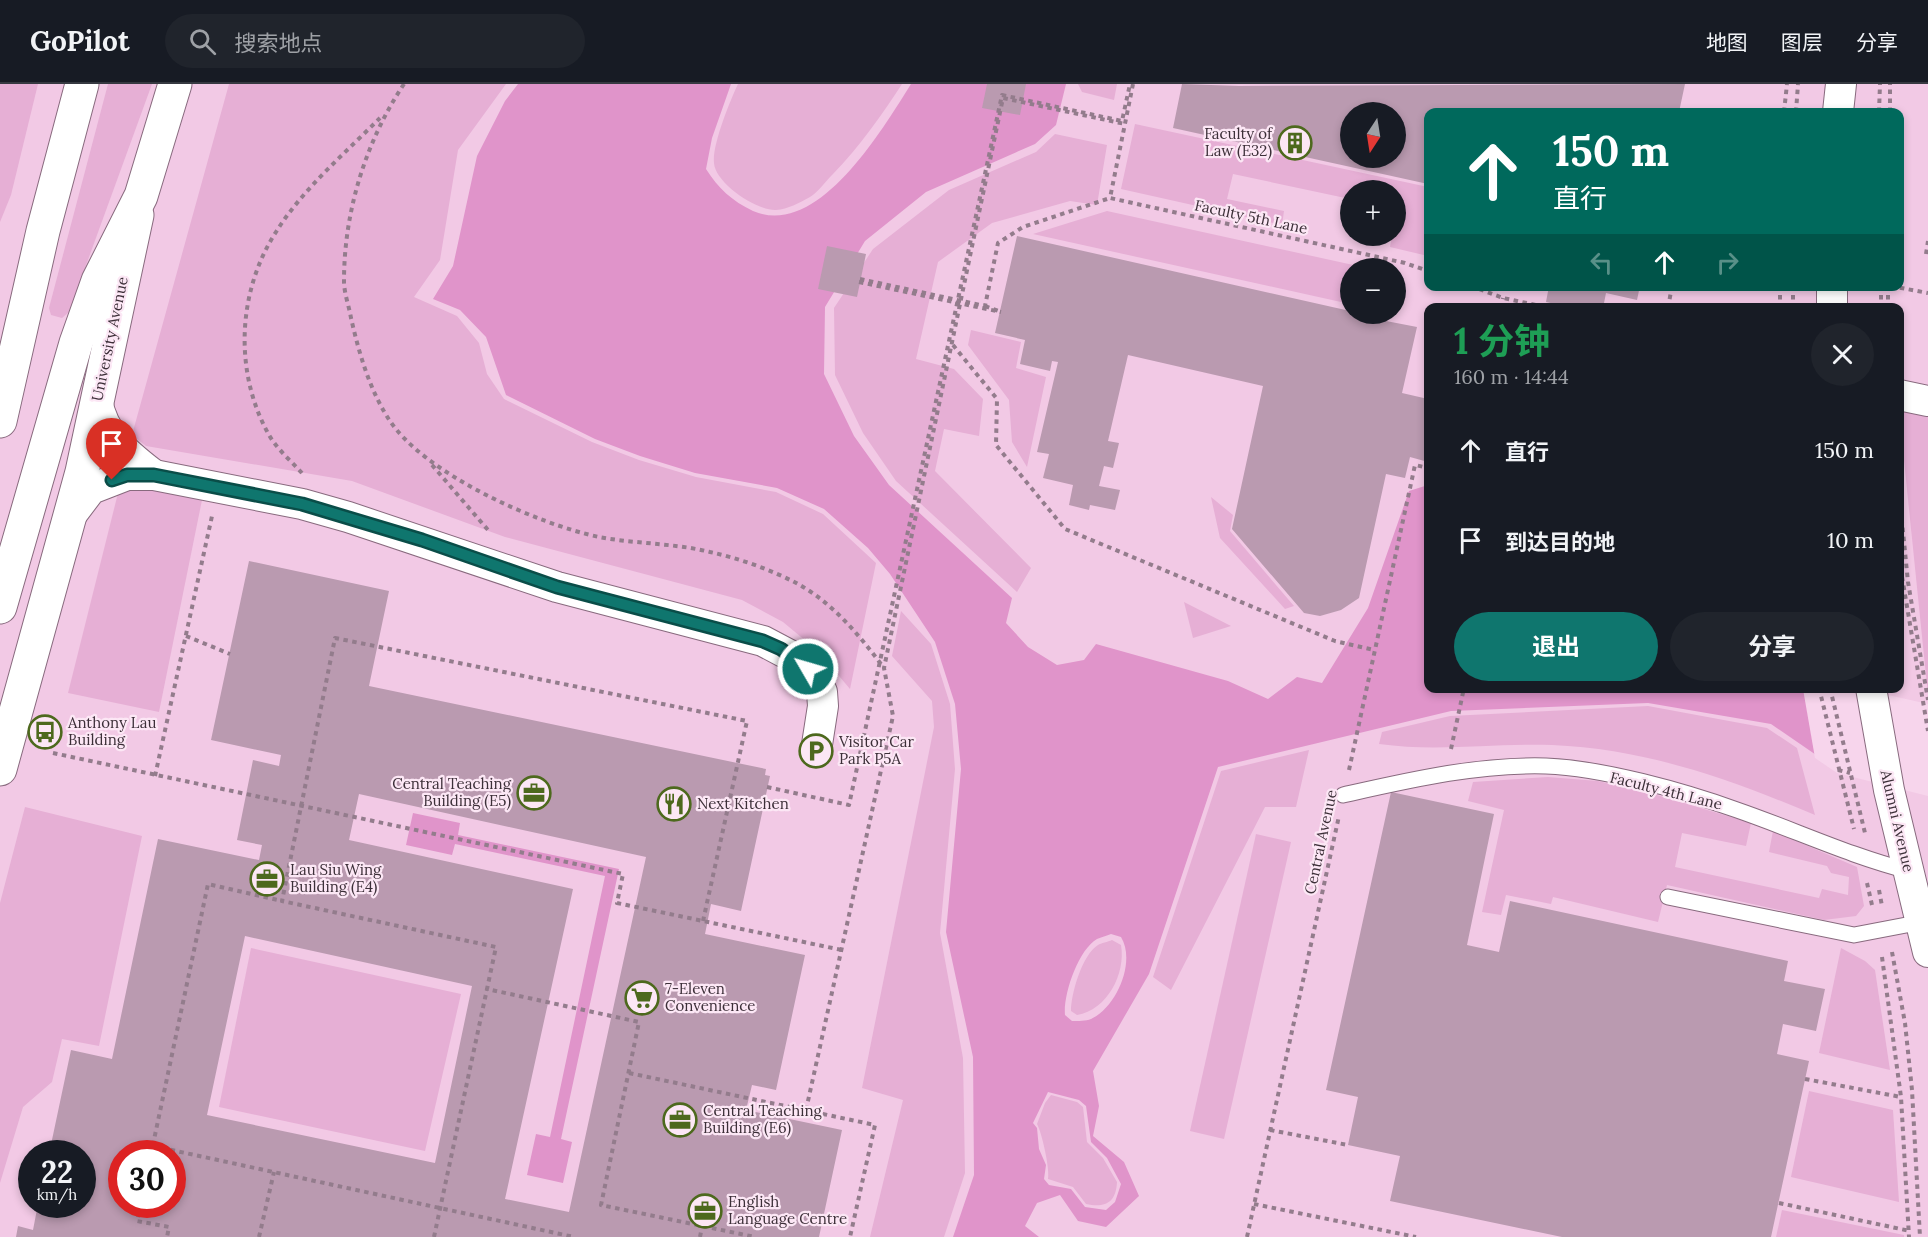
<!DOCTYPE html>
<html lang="zh">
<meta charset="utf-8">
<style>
body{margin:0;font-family:Lora,"Noto Sans SC",serif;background:#20242c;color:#f1f3f6;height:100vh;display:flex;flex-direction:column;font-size:22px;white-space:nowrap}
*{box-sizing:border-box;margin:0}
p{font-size:20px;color:#9ea1a6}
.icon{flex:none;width:33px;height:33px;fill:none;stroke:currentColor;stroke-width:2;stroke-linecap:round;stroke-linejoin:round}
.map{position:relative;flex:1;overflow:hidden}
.sheet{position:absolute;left:1424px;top:219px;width:480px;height:390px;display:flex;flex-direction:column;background:#171b24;border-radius:12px;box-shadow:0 3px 9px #0003}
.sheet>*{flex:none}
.guide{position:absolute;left:1424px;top:24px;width:480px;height:183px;border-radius:12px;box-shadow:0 3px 9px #0003;background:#00695c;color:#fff;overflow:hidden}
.needle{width:39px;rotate:192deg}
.controls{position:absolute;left:1340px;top:18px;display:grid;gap:12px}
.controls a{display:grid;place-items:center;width:66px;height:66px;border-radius:50%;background:#171b24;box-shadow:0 3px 9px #0003;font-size:30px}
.speed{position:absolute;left:18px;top:1056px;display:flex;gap:12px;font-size:30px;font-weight:700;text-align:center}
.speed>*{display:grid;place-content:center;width:78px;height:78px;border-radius:50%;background:#171b24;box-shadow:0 3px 9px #0003;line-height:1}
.speed small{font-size:15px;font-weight:400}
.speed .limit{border:9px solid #d22;background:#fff;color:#111}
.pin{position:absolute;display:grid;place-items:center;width:51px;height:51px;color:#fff;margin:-62px -26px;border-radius:50% 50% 50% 0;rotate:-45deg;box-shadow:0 0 6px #0007}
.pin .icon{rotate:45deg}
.me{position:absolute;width:66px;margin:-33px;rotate:308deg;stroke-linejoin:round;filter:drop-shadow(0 0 4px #0008)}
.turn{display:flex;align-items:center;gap:21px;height:126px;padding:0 30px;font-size:27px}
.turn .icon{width:78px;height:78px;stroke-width:2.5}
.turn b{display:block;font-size:42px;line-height:51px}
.lanes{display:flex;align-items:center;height:57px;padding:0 30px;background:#0003;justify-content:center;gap:30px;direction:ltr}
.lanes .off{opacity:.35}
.round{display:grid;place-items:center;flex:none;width:63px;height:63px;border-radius:32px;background:#20242c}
.summary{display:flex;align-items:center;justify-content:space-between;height:102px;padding:0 30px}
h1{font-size:36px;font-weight:700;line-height:45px;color:#1e9e55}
.primary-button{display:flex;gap:12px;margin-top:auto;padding:12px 30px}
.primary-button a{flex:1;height:69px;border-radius:36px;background:#0f766e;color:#fff;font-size:24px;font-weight:700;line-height:69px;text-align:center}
.primary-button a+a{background:#20242c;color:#f1f3f6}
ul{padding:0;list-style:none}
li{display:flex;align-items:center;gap:18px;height:90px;padding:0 30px}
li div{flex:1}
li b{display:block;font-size:22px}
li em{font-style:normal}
header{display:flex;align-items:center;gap:36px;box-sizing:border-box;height:84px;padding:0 30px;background:#171b24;border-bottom:2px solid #363941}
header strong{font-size:28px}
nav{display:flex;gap:33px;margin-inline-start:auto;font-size:21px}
.search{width:420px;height:54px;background:#20242c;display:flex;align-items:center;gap:15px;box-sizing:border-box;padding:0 21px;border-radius:33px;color:#9ea1a6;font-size:22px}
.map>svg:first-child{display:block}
.built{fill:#f2c9e5;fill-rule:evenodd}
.green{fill:#e6afd5}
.water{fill:#e094ca;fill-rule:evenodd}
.pier{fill:#f7d5ec}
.building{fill:#ba9ab0;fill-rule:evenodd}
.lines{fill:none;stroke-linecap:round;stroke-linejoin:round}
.service-casing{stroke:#886a7e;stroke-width:17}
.minor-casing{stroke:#886a7e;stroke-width:32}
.secondary-casing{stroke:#886a7e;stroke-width:35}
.primary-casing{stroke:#886a7e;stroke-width:35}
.path{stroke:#937c8c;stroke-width:4;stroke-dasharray:4.5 4.5;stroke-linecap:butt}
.service{stroke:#fff;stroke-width:15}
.minor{stroke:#fff;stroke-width:30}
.secondary{stroke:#fff;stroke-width:33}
.primary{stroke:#fff;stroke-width:33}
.path-bridge{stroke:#937c8c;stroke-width:4;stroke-dasharray:4.5 4.5;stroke-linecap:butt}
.route-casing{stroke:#0a4d48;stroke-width:15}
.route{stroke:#0f766e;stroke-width:10}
.labels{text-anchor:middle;stroke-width:4.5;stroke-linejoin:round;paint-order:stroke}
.poi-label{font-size:15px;fill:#3c2f38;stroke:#fce7f5;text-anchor:start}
.street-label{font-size:15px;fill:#3c2f38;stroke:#fce7f5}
</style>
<header>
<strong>GoPilot</strong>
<div class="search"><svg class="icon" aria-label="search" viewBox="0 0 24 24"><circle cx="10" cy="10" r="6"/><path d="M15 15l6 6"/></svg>搜索地点</div>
<nav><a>地图</a><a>图层</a><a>分享</a></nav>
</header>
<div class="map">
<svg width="1928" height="1153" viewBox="0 0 1928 1153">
<rect width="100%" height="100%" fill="#f7d5ec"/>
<path class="built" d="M0,0H1928V1153H0ZM1350,28H1395V74H1350ZM1428,28H1899V202H1428ZM1350,106H1395V152H1350ZM1350,184H1395V230H1350ZM1428,224H1899V604H1428ZM32,1070H82V1120H32ZM122,1070H172V1120H122Z"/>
<g class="green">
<polygon points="0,0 38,0 11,111 0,138"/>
<polygon points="108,0 152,0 69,228 62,234 51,231 49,224"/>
<polygon points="229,0 506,0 458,66 440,176 414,213 457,232 479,259 487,290 504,315 592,358 639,376 696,393 776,408 823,430 876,479 850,605 818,567 783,538 742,516 505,453 352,397 146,362 132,351"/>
<path d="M738,0H902C881,32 860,62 833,90C825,98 818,108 810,113C799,119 788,125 776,126C757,127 715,99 714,79C712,61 730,17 738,0Z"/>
<polygon points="1078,0 1117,0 1114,16 1082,8"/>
<polygon points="1135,40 1428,103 1428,172 1390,163 1392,152 1395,152 1397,126 1395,125 1395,106 1350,106 1350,115 1233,90 1227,115 1284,127 1282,141 1121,105"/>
<polygon points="1055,50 1107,61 1097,121 1070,117 992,139 938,178 916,275 954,285 983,315 979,352 944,345 935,387 1031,484 1017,508 896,397 863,349 835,291 834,224 873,165 949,106 1036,68"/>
<polygon points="1107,127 1367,184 1350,184 1350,220 1033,150"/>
<polygon points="971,246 1021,258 1016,284 1046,293 1027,383 1012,358 1009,316 968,261"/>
<polygon points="1899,327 1928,333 1928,611"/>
<polygon points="122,393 203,411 159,628 68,609"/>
<polygon points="1211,413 1233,431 1230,447 1294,522 1285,525 1220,454"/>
<polygon points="1184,518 1231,542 1193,554"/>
<polygon points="901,527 931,560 950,620 955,685 940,849 963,974 965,1089 944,1153 870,1153 903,1016 862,1004 934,643 932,617 892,572"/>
<path d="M1648,622L1767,644L1797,664L1815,731C1729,695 1647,665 1552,661C1494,659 1437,668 1379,660L1382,648L1450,632Z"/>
<polygon points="1309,666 1296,723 1265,723 1171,906 1153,893 1221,687"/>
<polygon points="1548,693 1598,697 1657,711 1751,739 1746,762 1682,749 1675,783 1819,814 1822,805 1848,811 1849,793 1831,789 1827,782 1769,768 1773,747 1857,783 1864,822 1856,832 1824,836 1667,801 1658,838 1553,813 1551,820 1506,811 1501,831 1482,828 1504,726 1468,717 1473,698"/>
<polygon points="25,723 142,752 99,962 62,955 52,998 23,1023 0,1099 0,819"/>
<polygon points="1256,750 1291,758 1224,1055 1190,1047"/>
<path d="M1112,856L1121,861C1126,890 1107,926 1077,931L1071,927C1071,910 1082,871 1098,861C1101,859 1108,858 1112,856Z"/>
<polygon points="251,864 461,910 425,1067 219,1023"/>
<polygon points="1841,864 1865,877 1875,886 1890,986 1819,969"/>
<polygon points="1809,1007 1893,1026 1899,1118 1791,1093"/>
<path d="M1051,1011L1077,1018L1083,1023L1087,1058L1103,1074L1117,1098C1116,1119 1105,1124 1086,1120L1073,1103L1048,1095C1050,1085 1042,1049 1037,1040L1045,1019Z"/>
<polygon points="1782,1126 1904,1151 1904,1153 1776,1153"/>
</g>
<g class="water">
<path d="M518,0H731L712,54L706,85C718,104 732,117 753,127C818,155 882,46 911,0H1066L1056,41L1035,60L926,108L865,157L825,223L824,290L854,352L889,401L1012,514L1006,539L1028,563L1057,581L1084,576L1096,560L1228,597L1268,615L1297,593L1322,599L1368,524L1409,407L1428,401V604H1831L1838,686L1771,640L1648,619L1451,627L1218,683L1149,890L1093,987L1099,1022L1093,1052L1124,1078L1139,1112L1106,1143L1078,1137L1060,1111L1037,1119L1025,1142L1039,1153H953L974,1091L973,973L946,848L961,685L955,620L935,558L890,490L868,464L824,425L777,404L695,389L640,372L595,355L506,311L486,253L460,226L433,215L453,182L477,72L505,17ZM1111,850L1121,853C1136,877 1117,923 1091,935C1086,937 1078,937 1072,937L1065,931C1063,911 1078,866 1097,855C1101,853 1107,852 1111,850ZM1048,1008L1079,1016L1086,1022L1091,1058L1107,1074L1121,1100L1115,1118L1106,1126L1085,1123L1071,1105L1049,1101L1044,1095L1046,1081L1039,1065L1037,1044L1033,1039Z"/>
<polygon points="413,729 460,739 458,751 619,785 561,1055 572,1058 563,1099 527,1091 536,1050 550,1053 605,792 455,760 452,771 406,761"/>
</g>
<polygon class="pier" points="1857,604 1928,620 1928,712 1837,689 1815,674 1803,605"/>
<g class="building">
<polygon points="987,0 1026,0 1020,31 982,24"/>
<path d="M1182,0L1239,2L1685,0L1679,28H1428V100L1173,44ZM1350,28H1395V74H1350Z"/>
<polygon points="1017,152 1350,227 1350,230 1417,243 1402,309 1428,315 1428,378 1410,373 1405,394 1386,390 1359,514 1341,526 1320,532 1304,529 1232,445 1263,302 1128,271 1108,357 1119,359 1113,384 1104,382 1099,402 1120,406 1115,426 1090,421 1089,426 1069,421 1073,401 1043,394 1049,370 1037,368 1058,278 1052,277 1050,287 1020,280 1025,256 995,249"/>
<polygon points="827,162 866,170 857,213 818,205"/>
<polygon points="1549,202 1640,202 1637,216 1606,209 1603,224 1573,224 1546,218"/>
<path d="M249,477L389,507L369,602L766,685L765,691L770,692L741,827L711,820L705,850L805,871L776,1006L752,1001L746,1026L842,1046L819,1153H16L18,1142L33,1146L38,1120H82V1070H49L71,966L112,975L158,755L259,776L262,761L237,756L253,676L279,682L281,671L211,656ZM359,710L646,773L569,1128L505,1115L573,805L349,756ZM245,852L472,902L435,1079L207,1031ZM122,1070H172V1120H122Z"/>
<polygon points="1391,708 1494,730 1467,861 1499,868 1510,817 1788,877 1784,897 1825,905 1816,947 1783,940 1777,970 1809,977 1771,1153 1562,1153 1390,1117 1400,1072 1348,1061 1358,1013 1326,1006"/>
</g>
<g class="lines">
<g class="service-casing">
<g id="service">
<path d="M1343,711C1410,696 1478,680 1546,682C1602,684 1684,707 1737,726C1795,746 1850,772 1909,787"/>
<polyline points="1668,813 1854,851 1922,838"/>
</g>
</g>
<g class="minor-casing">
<g id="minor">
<polyline points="1838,28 1841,0"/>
<polyline points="1832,202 1832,224"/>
<polyline points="1899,311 1928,317"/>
<path d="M97,316C103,352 127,370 154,391"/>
<polyline points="69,434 91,405 127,391 154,391 302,420 348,433 557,503 763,557 797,575 816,595 822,608 823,622 816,667"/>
<polyline points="1871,604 1889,706 1928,868"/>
</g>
</g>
<g class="secondary-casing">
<polyline id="secondary" points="0,685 82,388 137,131"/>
</g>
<g class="primary-casing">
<g id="primary">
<polyline points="0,337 43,147 82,0"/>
<polyline points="0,523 76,259 98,197 141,112 175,0"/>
</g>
</g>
<g class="path">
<path d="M404,0C366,57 344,127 344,197C344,209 349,222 351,234C359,269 369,304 388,334C422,389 537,440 599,453C636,460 674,459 710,468C738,474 772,486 798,500C834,520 859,551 884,584"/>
<polyline points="1133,0 1110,114 1405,179 1428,187"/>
<polyline points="1784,28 1787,0"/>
<polyline points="1796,28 1798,0"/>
<polyline points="1879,28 1880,0"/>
<polyline points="1890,28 1890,0"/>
<polyline points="1926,170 1928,157"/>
<polyline points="860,195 985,222 998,159 1023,143 1110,114"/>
<polyline points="1471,202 1503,214 1550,224"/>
<polyline points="1780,202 1780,224"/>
<polyline points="1793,202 1793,224"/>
<polyline points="1881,202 1881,224"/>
<polyline points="1888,202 1888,224"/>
<polyline points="1891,202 1928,209"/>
<polyline points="985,222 1001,228"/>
<polyline points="1501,224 1503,214"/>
<polyline points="1668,224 1672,202"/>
<polyline points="953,261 997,315 996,361 1065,445 1335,557 1374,566"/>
<polyline points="432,381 488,446"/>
<path d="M302,389C291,377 277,365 269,351C234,289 237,208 276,148C302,106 345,69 380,34"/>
<polyline points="1899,408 1908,498 1928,616"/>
<polyline points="1899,475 1928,647"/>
<polyline points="186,552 230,570"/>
<polyline points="1819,604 1854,745"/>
<polyline points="1830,604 1865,749"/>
<polyline points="1451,665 1464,604"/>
<polyline points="53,669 623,790 617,819 842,866"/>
<polyline points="1349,686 1415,381 1428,384"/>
<polyline points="1838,686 1850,689"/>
<polyline points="155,692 212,432"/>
<polyline points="1867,799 1872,821"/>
<polyline points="1879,806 1882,822"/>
<polyline points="703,837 747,637 335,554 282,817 496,863 487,905 639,938 601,1121 755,1153"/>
<polyline points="1892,868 1905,939 1912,1006 1920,1153"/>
<polyline points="1882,873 1901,1013 1909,1153"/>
<polyline points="629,989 875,1041 850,1153"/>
<polyline points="1805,995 1901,1013"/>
<polyline points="806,1026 893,632 884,584 1003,14 1125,40"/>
<polyline points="1270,1046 1348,1061"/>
<polyline points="153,1062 574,1153"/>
<polyline points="151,1070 208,800 282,817"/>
<polyline points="1779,1119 1910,1147"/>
<polyline points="141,1120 137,1137 169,1143 167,1153"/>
<polyline points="1254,1120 1416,1153"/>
<polyline points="259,1153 274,1088"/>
<polyline points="434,1153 487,905"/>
<polyline points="700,1153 705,1127"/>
<polyline points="1247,1153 1339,732"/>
</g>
<use href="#service" class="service"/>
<use href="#minor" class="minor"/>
<use href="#secondary" class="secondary"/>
<use href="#primary" class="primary"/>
<g class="path-bridge">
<polyline points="859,198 1001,228"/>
<polyline points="767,703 849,721 1002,11 1122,37 1130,0"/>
</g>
</g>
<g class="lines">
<g class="route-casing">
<polyline id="route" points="112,396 127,391 154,391 302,420 422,456 557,503 763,557 781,565 808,585"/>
</g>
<use href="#route" class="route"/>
</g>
<defs>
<g id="building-ring" transform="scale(1.725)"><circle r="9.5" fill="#fce7f5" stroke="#4d691d" stroke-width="1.5"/><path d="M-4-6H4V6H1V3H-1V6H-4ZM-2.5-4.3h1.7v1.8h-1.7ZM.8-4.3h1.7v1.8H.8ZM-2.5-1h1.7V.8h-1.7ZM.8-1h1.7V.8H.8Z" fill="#4d691d"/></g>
<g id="bus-ring" transform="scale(1.725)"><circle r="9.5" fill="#fce7f5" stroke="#4d691d" stroke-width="1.5"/><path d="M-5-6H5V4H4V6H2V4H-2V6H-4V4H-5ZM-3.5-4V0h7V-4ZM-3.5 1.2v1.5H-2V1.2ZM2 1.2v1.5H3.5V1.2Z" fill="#4d691d"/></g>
<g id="parking-ring" transform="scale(1.725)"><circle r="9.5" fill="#fce7f5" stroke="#4d691d" stroke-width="1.5"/><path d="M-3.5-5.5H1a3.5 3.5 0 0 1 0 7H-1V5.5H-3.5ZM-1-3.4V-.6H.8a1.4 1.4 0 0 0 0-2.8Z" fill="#4d691d"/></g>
<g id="office-ring" transform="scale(1.725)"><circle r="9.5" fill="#fce7f5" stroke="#4d691d" stroke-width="1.5"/><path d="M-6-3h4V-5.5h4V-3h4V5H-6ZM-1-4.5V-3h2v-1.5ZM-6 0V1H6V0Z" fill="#4d691d"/></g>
<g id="restaurant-ring" transform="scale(1.725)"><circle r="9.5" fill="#fce7f5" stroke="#4d691d" stroke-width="1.5"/><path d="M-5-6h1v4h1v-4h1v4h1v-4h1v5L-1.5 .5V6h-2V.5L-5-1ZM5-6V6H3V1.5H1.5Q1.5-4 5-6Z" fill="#4d691d"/></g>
<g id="supermarket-ring" transform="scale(1.725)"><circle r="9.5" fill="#fce7f5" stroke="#4d691d" stroke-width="1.5"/><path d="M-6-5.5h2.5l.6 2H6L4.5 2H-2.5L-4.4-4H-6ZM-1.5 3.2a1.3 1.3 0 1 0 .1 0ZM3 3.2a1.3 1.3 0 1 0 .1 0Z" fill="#4d691d"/></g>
</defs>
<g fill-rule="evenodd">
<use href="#building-ring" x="1295" y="59"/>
<use href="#bus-ring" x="45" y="648"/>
<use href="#parking-ring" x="816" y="667"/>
<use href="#office-ring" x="534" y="709"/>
<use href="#restaurant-ring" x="674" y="720"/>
<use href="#office-ring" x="267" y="795"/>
<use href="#supermarket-ring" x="642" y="914"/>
<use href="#office-ring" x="680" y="1036"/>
<use href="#office-ring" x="705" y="1127"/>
</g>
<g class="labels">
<g class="poi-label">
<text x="1272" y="55" text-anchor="end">Faculty of<tspan x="1272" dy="17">Law (E32)</tspan></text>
<text x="68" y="644">Anthony Lau<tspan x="68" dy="17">Building</tspan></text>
<text x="839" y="663">Visitor Car<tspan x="839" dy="17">Park P5A</tspan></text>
<text x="511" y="705" text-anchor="end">Central Teaching<tspan x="511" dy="17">Building (E5)</tspan></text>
<text x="697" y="725">Next Kitchen</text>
<text x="290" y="791">Lau Siu Wing<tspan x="290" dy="17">Building (E4)</tspan></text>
<text x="665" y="910">7-Eleven<tspan x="665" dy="17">Convenience</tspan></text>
<text x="703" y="1032">Central Teaching<tspan x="703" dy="17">Building (E6)</tspan></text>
<text x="728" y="1123">English<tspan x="728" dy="17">Language Centre</tspan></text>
</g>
<g class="street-label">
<text transform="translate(1251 133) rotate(12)" y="5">Faculty 5th Lane</text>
<text transform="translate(110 255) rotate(-78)" y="5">University Avenue</text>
<text transform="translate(1666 707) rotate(14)" y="5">Faculty 4th Lane</text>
<text transform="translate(1897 737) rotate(77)" y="5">Alumni Avenue</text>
<text transform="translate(1321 758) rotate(-78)" y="5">Central Avenue</text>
</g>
</g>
</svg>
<div class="controls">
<a><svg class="needle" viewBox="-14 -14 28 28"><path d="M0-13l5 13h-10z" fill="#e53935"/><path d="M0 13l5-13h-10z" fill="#9ea1a6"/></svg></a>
<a>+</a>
<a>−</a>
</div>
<div class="speed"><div>22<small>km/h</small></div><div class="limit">30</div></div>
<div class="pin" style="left:112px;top:396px;background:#d93025"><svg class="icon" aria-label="arrive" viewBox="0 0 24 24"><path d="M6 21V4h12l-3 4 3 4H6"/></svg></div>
<svg class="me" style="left:808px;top:585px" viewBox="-20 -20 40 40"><circle r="17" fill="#0f766e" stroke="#fff" stroke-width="3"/><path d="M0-11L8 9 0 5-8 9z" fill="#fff"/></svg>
<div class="guide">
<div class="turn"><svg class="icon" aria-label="ahead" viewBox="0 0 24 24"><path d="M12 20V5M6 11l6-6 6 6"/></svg><div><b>150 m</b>直行</div></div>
<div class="lanes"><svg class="icon off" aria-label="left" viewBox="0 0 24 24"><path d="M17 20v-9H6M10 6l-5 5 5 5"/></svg><svg class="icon" aria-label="ahead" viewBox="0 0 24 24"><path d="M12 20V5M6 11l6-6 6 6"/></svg><svg class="icon off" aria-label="right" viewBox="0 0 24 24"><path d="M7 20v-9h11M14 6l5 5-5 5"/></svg></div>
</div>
<section class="sheet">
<div class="summary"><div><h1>1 分钟</h1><p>160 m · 14:44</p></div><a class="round"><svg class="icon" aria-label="close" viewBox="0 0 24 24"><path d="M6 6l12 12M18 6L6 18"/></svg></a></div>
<ul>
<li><svg class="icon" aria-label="ahead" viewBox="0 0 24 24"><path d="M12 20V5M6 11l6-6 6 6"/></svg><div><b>直行</b></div><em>150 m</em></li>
<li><svg class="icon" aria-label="arrive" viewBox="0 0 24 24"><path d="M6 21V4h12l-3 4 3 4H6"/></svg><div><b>到达目的地</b></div><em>10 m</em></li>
</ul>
<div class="primary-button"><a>退出</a><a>分享</a></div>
</section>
</div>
